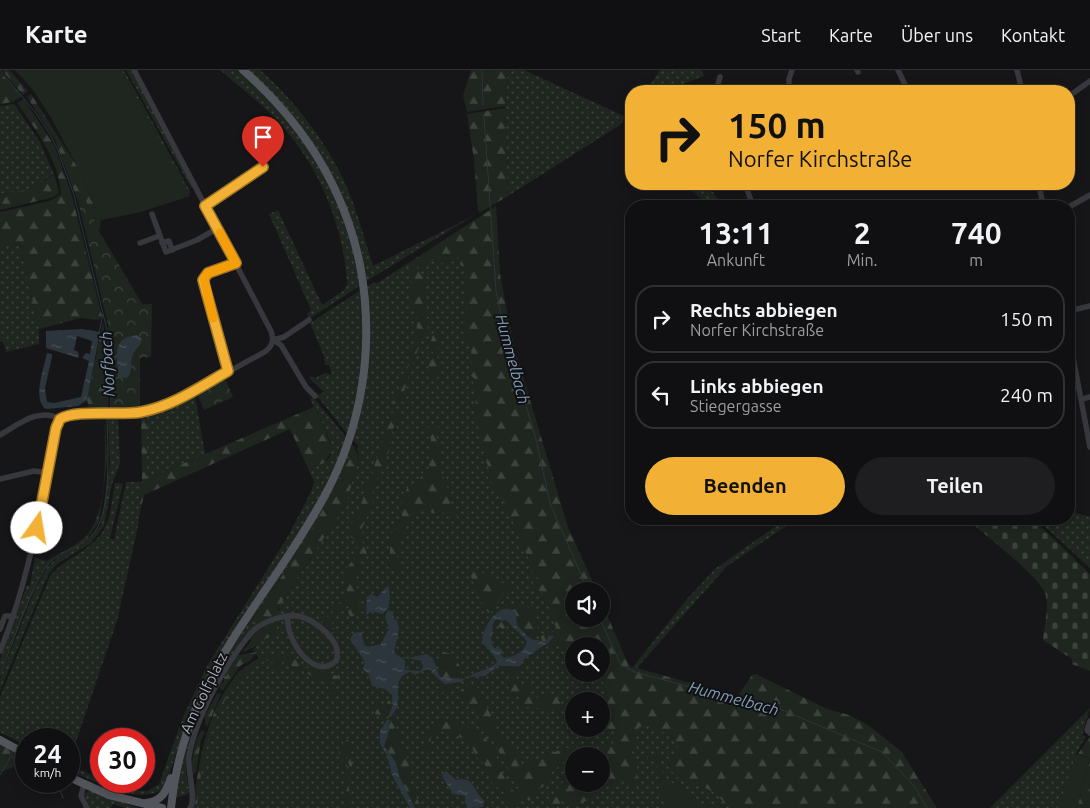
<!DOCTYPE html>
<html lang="de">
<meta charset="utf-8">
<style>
body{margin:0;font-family:Ubuntu,sans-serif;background:#1e1e20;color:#f1f3f6;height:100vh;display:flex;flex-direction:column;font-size:19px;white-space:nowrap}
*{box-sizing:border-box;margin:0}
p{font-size:16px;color:#9c9d9f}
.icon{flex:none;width:28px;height:28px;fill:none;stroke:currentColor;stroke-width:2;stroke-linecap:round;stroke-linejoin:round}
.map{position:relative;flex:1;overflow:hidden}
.panel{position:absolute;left:625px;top:130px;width:450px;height:325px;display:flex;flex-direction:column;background:#101012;border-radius:20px;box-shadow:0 2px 12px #0003,0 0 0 1px #303032}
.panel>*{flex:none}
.top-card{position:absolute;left:625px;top:15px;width:450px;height:105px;border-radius:20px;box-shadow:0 2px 12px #0003,0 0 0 1px #303032;background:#f2b134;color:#111;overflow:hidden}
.buttons{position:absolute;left:565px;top:512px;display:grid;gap:10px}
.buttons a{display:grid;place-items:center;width:45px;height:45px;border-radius:50%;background:#101012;box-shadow:0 2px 12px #0003,0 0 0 1px #303032;font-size:25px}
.speed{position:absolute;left:15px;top:658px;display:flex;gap:10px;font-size:25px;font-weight:700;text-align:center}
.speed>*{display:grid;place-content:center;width:65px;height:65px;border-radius:50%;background:#101012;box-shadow:0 2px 12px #0003,0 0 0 1px #303032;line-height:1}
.speed small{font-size:12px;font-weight:400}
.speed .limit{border:8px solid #d22;background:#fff;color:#111}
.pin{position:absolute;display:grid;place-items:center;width:42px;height:42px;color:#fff;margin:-51px -21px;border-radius:50% 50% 50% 0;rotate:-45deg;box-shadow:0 0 5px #0007}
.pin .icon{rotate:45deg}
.me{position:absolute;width:55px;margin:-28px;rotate:13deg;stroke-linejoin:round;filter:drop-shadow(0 0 4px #0008)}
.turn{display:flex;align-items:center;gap:18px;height:105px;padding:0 20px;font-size:22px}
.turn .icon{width:65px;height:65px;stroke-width:2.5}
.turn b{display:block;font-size:35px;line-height:42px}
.eta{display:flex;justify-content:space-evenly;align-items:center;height:85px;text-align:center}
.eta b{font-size:30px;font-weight:700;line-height:35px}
.primary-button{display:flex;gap:10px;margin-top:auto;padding:10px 20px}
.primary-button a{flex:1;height:58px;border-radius:30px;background:#f2b134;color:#111;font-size:20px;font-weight:700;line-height:58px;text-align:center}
.primary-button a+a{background:#1e1e20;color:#f1f3f6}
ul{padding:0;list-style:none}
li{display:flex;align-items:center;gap:15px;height:68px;margin:0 10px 8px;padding:0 10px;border:2px solid #303032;border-radius:20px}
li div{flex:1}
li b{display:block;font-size:19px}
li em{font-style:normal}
header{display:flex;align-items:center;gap:30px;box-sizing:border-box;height:70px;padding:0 25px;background:#101012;border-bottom:1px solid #303032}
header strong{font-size:24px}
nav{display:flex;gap:28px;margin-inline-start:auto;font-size:18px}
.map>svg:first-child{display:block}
.grass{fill:url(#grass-dots);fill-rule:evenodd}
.forest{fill:url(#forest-firs)}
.cemetery{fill:url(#cemetery-stones)}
.park{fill:url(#park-crowns)}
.garden{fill:#1e261f}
.water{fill:url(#water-ripples);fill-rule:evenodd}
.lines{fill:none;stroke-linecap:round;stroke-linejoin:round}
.stream{stroke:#2c353c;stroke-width:1}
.minor{stroke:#37383d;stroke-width:5.5}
.major{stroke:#53555c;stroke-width:8}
.route-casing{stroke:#9d7322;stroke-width:12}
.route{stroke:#f2b134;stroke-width:9}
.slow{stroke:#f59e0b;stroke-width:9}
.labels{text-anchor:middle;stroke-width:4;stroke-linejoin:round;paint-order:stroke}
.street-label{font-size:15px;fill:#a8adb8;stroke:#111113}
.water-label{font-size:16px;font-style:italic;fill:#7f9bb3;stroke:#111113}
</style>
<header>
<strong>Karte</strong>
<nav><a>Start</a><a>Karte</a><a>Über uns</a><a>Kontakt</a></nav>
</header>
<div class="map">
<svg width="1090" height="738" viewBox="0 0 1090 738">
<defs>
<pattern id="grass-dots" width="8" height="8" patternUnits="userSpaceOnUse" patternTransform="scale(1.25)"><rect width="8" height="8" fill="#1e261f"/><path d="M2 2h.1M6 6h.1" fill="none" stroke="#3c433d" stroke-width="1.8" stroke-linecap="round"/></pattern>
<pattern id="forest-firs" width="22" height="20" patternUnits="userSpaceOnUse" patternTransform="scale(1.25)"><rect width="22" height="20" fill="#1e261f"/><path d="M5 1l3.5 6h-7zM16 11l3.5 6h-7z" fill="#3c433d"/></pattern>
<pattern id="cemetery-stones" width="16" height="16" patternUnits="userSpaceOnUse" patternTransform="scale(1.25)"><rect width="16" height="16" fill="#1e261f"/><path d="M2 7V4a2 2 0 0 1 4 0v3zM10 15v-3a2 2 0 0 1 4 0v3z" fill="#3c433d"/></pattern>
<pattern id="park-crowns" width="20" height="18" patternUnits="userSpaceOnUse" patternTransform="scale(1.25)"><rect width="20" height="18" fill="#1e261f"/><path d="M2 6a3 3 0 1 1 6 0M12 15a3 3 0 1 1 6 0" fill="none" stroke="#3c433d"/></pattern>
<pattern id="water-ripples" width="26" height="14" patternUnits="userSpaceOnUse" patternTransform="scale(1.25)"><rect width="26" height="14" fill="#2c353c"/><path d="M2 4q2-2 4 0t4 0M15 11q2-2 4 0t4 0" fill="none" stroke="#485056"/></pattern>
</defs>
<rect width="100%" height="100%" fill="#161618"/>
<g class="grass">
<polygon points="121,0 124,0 190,121 189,125"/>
<polygon points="126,0 131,0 193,117 191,118"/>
<path d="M220,0H239C290,44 331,102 350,167C355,182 357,199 361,215L309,249L307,244L311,240L269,144L278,140L322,235L344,220L347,215C345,159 320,99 283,57C265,36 241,18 220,0Z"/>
<path d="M247,0H260C295,31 325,70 345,113C357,139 364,168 373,196L473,146L365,212L354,162L290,43Z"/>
<polygon points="508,0 524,0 626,47 620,55 508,126 505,40"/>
<polygon points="660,0 701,0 704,6 680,15 680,21 646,21"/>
<path d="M14,34L40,72L55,107L52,105C44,108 41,116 33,119C22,124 10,121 0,124V36Z"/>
<polygon points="685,114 713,122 718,130 716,136 709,136"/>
<path d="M478,148L574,576V604H601L881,738H194L204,673L214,645L226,620L238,602L259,588L253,580L257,575L249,568L280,539V535L346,434L359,388L357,379L359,377L352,369L357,351L366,217L375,212L376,214ZM574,631H601V659H574ZM574,686H601V714H574Z"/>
<polygon points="0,173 20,175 39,259 39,274 6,282 3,271 0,272"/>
<polygon points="361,220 364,248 361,309 348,365 317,326 324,322 309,308 312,306 315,308 325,303 332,304 329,295 325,295 324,286 310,253"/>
<polygon points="195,326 205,384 147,409 147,345 168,339"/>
<path d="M313,327L347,368L343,379L314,441L206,610L184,659L164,720C133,734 98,713 69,700L71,696L101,709V711L135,720L147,721L159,714L183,647L208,594L287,468L311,422L314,412L308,398C315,396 324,394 329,388C338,376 316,341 310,329Z"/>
<polygon points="108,348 118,349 120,393 112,414 104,456 91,473 57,494 48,505 0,621 0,608 35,520 48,496 61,485 87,471 101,455 110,394"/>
<path d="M105,349L107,392L99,452L86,470L55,487L41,503L0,603V589L27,515H30L35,488L47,491C57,484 76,476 84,468C110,442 104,384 105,349Z"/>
<path d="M351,372L354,377L335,421L314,458L251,552L256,555C236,566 191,660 187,683C185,696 186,709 190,721L186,725L176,727C185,630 245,563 293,484C315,448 332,409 351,372Z"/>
<path d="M126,412H142L138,456L117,551L69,692V669H26V676L0,662V627L50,506C66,486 96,480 106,455C112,442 112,427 115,413L123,414L110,468L114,470Z"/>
<polygon points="1069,441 1090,447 1090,498 1037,449 1069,449"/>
<polygon points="786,449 797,449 727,496 637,598 633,597 687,529 715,499"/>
<polygon points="1090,638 1082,665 1086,666 1076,684 1059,738 990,738"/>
<polygon points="90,720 138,738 126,738 113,734 111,738 90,738 84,724"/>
</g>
<g class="forest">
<polygon points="2,0 9,0 28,21 23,25"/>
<polygon points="471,0 508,0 505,36 467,42 463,26"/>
<polygon points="0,2 22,26 13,32 0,34"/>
<polygon points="31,24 78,98 101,150 99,161 85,129 78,131 55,70 27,27"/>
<path d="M24,29L55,77L72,126L102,246L99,250L81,248L39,259L20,175L0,173V142L50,131L61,124C59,90 36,60 17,33Z"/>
<polygon points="505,38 508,126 481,142 478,141 474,90 467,44"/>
<polygon points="52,105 55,107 59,123 54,127 0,140 0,124 34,119"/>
<path d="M496,136L500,204L513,273L568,457L597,521H574V549H601V531L629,596L738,626L752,605L756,604L827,639L849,645L868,655L902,682L937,738H730C725,734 720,728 716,724C698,709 665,718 670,684H677V676L667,662L659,663L649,656L639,657L631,680C636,692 642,705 632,715L624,710L618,717L612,715L596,720L586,731L570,736L567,732L562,731L556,738H549C551,721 565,712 574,699V714H601V689L606,691L609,686L601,678L607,673L611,677L617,665L604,655L615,649L607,635L608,631L604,627L608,614L603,613L597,604H601V576H574V583L565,580L557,571L549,579L546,571H542L541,566L555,561L556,557L553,550L555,545L550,543L551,535L542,527L543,524L533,515V511L540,509L531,504L533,500L504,431L486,404L490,401L486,391C482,370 472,345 477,323L472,318L474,308L470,305C474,283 472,277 461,259L468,234L465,226L467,206L460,194L462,188L460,186L448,195L431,189L427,197L421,196L414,199L410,193Z"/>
<path d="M416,199L423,207L426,216H422C429,228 426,248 428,261C421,265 402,324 402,333L394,338L393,330L407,300L417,259V245L411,231L409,216L413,210L410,203Z"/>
<polygon points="103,252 106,274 106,339 89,339 87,330"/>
<polygon points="435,260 440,263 437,286 441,303 435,310 430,309 426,304 433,283 429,276"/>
<polygon points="314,337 325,358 332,381 324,393 308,398 290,359 144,425 137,456 142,412 141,348 147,348 147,409"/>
<path d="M399,339L400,346L393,359L389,381L371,427L375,439L370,440L361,460L363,463L361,468L367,484L362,487L360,497L354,505L357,508L356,518L360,520C361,530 361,539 355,548L352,550L347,540L351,534L347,531L330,556L335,559L332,563L321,555L326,546L329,548L347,521L344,511L346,509L343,503L358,483L357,474L351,467V454L360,440L366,416L370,411L390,344Z"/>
<path d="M433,354L439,358L436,367L440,370V377L437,381C440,386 438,390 439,396C442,407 448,418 452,428L450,432L458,449L454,450L446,437L443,443H433L422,437L410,446C406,459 399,470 397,487L401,490L400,502L397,503L390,493V465L402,448V427L408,417L419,411L425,399L433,401L429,395L431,369L424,358L429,357Z"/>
<path d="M354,376L359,388L346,434L280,535C279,546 266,550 256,555L251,552C290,495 327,440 354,376Z"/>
<path d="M472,497L499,512L510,514L511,519L503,523L495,538L489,543L484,538V535L479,529L481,526C477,519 467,506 472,497Z"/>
<polygon points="514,535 526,536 537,544 536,554 539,560 525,570 517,566 509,555 503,559 494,554 494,550 500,548 517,555 516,546 512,539 505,538 492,547 491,546 495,539 498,541 503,537"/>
<path d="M276,551L277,559L273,565C262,569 255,579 242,582L259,561Z"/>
<polygon points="440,581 452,584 455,591 459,594 460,603 464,607 453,609 440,607 437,601 446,602 437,583"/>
<polygon points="257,582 250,591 241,595 223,620 221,620 219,616 224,612 224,607 227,605 227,602 238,585"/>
<path d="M271,585H288L302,594V604L293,602V597L285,591L282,592V601L271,599L273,589C219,599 200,692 197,738H194C196,730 195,723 196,715C203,668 218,599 271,585Z"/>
<polygon points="524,594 523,599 516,603 517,613 528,615 534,628 555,625 563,636 558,641 530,637 522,638 518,626 511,629 507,626 510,617 506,612 510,605 498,596 513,597"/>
<polygon points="304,597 337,606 340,604 340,609 332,612 331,617 336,617 338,621 329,625 327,622 329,619 326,610 314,608 304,601"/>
<path d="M434,604L436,607L450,614L458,612C454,623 444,622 434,624L439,617L431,608Z"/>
<path d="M471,615L477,617L505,674L515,677L514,682L518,685L522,698C526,692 567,676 573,677C580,678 583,678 591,675L594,686H574V695L572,689L568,688L550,704L548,714L537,720V725L529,731L521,723L490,665L477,656L479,642L463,632L460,622L462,619Z"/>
<polygon points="220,623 221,624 208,655 205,656 205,646 217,624"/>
<polygon points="386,629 389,630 392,636 388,642 388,646 375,644 375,634 382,637"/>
<path d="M440,648L460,653L486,667L488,675L497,686L498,696L509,716L522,730L519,732L523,737L508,738L504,723L492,713L485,695L477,687L468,670L438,660L431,665L430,678L427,680C424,670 430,651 440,648Z"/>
<polygon points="390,650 400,652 394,659 398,664 408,690 412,705 410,712 421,738 415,738 399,706 396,693 384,676 390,661 388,654"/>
<path d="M202,660L205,662L201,670L196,702L192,706C190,696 195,667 202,660Z"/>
<polygon points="341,665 347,668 346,670 348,670 353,700 351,702"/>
<polygon points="1090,666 1090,688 1078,684"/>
<path d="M336,668C349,675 349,723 350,738H344L347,716L338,678L340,677Z"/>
<polygon points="0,674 26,687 26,699 17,696 0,702"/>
<polygon points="1090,689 1090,738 1077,738"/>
</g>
<path class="cemetery" d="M970,449H1033L1090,504V601L1072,594V589L1043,570C1044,556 1050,536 1045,523C1038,505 985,465 968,450Z"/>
<g class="park">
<polygon points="85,129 99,161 142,234 152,234 151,287 140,288 140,336 110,339 110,273 108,254 78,131"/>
<polygon points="225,308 233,327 204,340 197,323"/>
</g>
<g class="garden">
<polygon points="15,0 121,0 190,126 141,142 101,150 78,98 50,46 33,20"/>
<path d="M660,681C658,691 662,704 669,712L685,717L699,733L723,738H666L662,730L656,693L645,687H654Z"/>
<polygon points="1076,684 1090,688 1077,738 1058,738"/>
</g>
<g class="water">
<path d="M82,259L100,262L87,330L78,336L46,339C32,329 44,298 47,283L52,284V287L45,318L47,332L54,333L81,327L89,291L82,288L86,283L90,284L92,271L77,266L74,280L78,282L79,288L46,278V261Z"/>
<path d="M137,265L142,269C141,276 136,278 133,284C129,292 134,301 127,308L118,307C118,287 110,268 137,265Z"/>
<polygon points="385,518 389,518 390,528 388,539 382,544 372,541 366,545 367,527 371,524 378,527"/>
<path d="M503,539L515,540L517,555L526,565L531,569L547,572L548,566H554L549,572L525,588L520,596H498L485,606L468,607C477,601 489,600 497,592C489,572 474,579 488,553C493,546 495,543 503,539ZM497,549L503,551L506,550L527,571C526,581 514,587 504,588L501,585L502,579L494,578L491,573L493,552Z"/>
<path d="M388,540L392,542L394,549L397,550L399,559L394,582L405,591V600L420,601L423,598L422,591L412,589V587L427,584L433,589L440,607L465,609L461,612L445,614L436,607L431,600L427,599L415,605L410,602C392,607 401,624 397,637C396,640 393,643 391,647H388L393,635L392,625L385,619L372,616L369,605L363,599L365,592L350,569L354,563L361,562L364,575L368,577L381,574L389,558L385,547Z"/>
<polygon points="387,650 390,650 388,654 390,658 384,676 396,693 399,706 415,738 410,738 392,705 388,688 380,673 380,661"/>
<path d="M446,701L456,710C475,706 473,722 484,730L483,737L469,738L465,733V726L453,724L442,706Z"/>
</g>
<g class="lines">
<g class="stream">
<polyline points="0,0 35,42 49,63 57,78 74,125 108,264 107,341"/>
<polyline points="482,0 483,35"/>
<polyline points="484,46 496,221 506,270 536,369 550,433 588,521"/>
<polyline points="99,263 103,244"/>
<polyline points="600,549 621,595 635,602 726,627 768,634 882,682 914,716 927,738"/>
<polyline points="402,588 412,588"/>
<path d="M0,605C14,571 25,532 44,500C55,482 76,480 90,467C114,447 107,375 107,345"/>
<polyline points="465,607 468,607"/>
<polyline points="0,705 11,686 26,696"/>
<polyline points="50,711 59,717 63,728"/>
</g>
<g class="minor">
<polyline points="857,0 858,2"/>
<polyline points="898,0 908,21"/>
<polyline points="1017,0 1022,21"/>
<polyline points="720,21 718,14 720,7"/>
<polyline points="789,21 789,9 792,0"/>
<polyline points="1069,26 1090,11"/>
<polyline points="745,114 752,133"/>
<polyline points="1039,114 1043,136"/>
<polyline points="205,136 263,97"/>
<polyline points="1069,137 1090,125"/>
<polyline points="152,144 166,182 197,170 218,158"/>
<polyline points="140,173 159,166"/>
<polyline points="162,173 169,171 172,180"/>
<polyline points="1069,241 1090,236"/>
<polyline points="1069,266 1090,377"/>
<polyline points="273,270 281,275 306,317 315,326"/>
<polyline points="273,270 284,267 309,250"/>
<polyline points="228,301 203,210 208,203 235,193"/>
<polyline points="1082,329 1090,327"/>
<path d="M60,349C78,339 124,347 148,341C187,330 225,302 261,284C271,279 275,272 271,261L134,0"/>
<path d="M0,365C19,354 39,337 60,349"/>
<polyline points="0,409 34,401 49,403"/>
<polyline points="0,559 5,546 14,546"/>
<path d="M0,581C30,509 41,432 57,356L60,349"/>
<polyline points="1090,651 1087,660 1090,663"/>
<polyline points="84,714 81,726 87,738"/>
<path d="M190,738C197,731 187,699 189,686C196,647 225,595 250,564C260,552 283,544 298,546C315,549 344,572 336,591C313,612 285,568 288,547"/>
</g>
<g class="major">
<polyline points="0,670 26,684"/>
<polyline points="69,707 109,725 162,738"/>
<path d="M146,733C162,731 166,722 171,708"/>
<path d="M171,738C183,606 265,536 324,427C363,356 375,274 360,195C344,117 302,52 243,0"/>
</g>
</g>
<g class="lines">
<g class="route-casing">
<path id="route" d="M37,458L56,358L60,349C76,339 120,346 141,342C173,336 200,317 228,301L203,210L208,203L236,193L205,136L263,97"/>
</g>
<use href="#route" class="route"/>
<polyline class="slow" points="213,248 204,208 208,203 236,193 220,163"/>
</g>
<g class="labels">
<g class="street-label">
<text transform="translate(204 623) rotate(-64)" y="5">Am Golfplatz</text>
</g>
<g class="water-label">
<text transform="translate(513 289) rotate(75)" y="6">Hummelbach</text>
<text transform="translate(107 294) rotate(-93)" y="6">Norfbach</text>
<text transform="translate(734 628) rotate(15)" y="6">Hummelbach</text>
</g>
</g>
</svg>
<div class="buttons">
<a><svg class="icon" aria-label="sound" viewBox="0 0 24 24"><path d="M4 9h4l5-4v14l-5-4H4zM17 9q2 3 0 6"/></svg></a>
<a><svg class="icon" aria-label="search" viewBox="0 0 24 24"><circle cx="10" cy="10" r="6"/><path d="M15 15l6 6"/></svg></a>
<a>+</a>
<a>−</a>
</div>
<div class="speed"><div>24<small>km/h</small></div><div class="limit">30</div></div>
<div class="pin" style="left:263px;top:97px;background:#d93025"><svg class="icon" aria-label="arrive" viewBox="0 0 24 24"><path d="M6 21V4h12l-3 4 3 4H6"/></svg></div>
<svg class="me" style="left:37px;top:458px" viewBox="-20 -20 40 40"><circle r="19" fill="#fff"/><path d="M0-13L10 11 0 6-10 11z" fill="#f2b134"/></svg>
<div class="top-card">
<div class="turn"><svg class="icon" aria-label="right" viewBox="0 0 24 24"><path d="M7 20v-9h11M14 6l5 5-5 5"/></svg><div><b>150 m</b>Norfer Kirchstraße</div></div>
</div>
<section class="panel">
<div class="eta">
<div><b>13:11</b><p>Ankunft</p></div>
<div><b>2</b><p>Min.</p></div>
<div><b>740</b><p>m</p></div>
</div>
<ul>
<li><svg class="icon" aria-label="right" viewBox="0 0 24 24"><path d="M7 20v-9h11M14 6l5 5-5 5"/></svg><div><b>Rechts abbiegen</b><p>Norfer Kirchstraße</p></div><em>150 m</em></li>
<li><svg class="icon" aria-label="left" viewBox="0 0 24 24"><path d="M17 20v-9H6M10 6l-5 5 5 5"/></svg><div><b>Links abbiegen</b><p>Stiegergasse</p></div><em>240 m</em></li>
</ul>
<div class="primary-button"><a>Beenden</a><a>Teilen</a></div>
</section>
</div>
